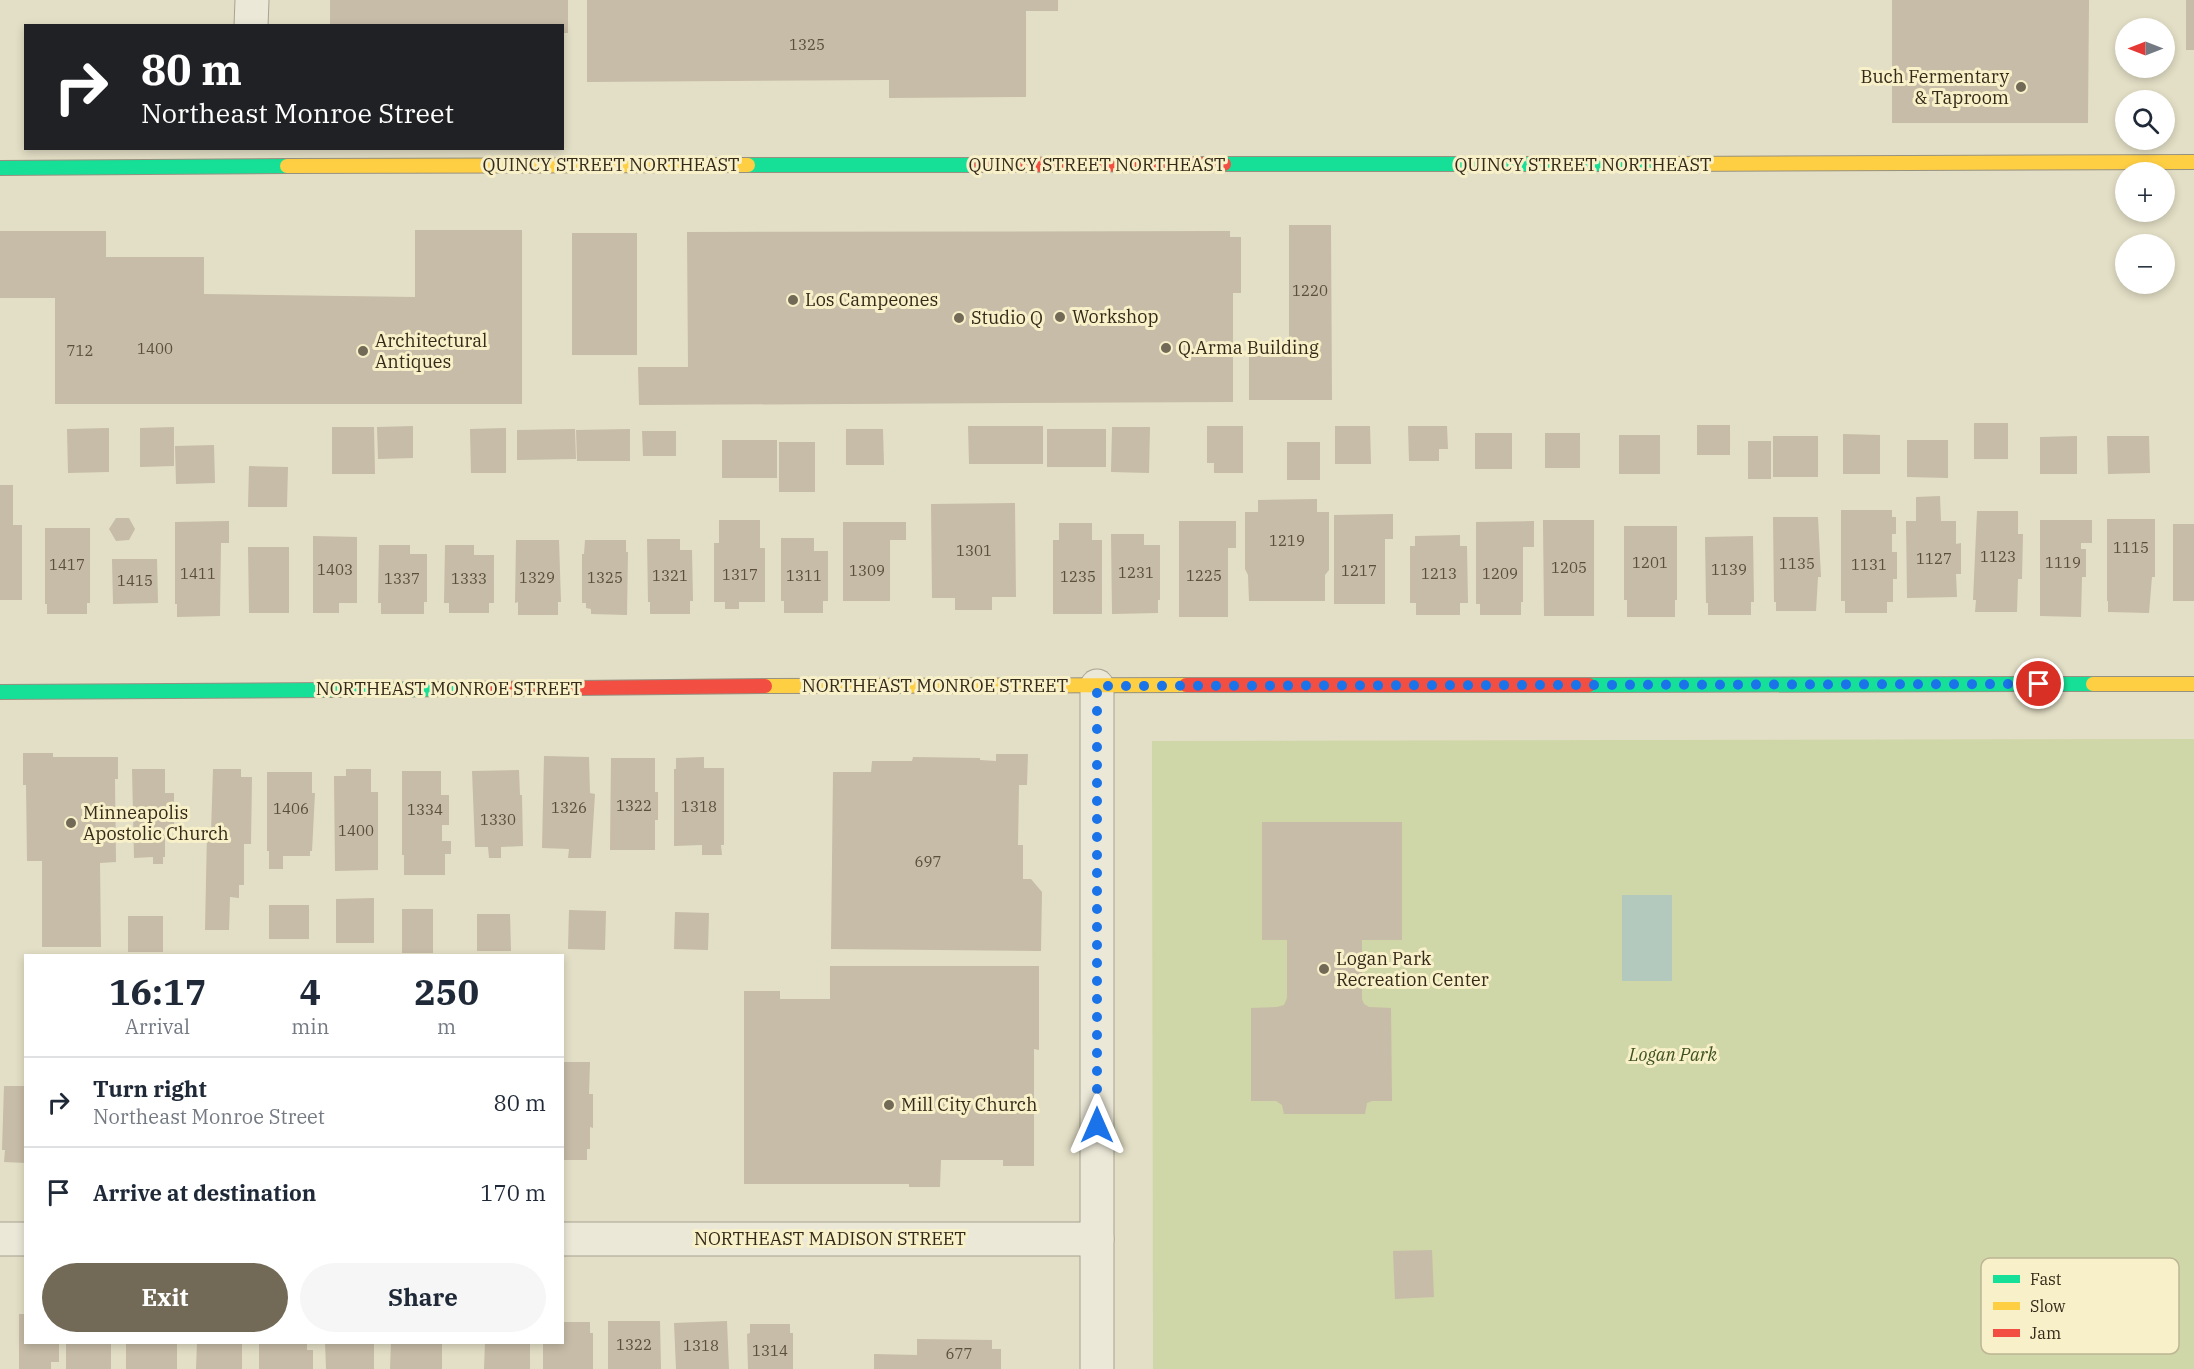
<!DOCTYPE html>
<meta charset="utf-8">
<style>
body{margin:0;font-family:"IBM Plex Serif",serif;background:#f6f6f7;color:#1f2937;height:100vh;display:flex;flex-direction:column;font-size:22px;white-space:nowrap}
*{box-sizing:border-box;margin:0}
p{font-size:20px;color:#747a83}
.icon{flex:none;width:33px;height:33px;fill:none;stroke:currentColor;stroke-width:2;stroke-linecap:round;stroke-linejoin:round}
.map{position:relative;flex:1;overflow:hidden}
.details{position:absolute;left:24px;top:954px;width:540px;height:390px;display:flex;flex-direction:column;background:#fff;border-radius:0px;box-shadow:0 3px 9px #0003}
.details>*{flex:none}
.banner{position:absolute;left:24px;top:24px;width:540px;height:126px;border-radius:0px;box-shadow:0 3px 9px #0003;background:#202124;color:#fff;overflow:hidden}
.needle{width:39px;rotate:270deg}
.controls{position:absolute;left:2115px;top:18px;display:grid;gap:12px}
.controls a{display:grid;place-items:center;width:60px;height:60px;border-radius:50%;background:#fff;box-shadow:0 3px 9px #0003;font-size:30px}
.pin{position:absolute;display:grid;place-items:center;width:51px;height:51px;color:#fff;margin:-26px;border:3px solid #fff;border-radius:50%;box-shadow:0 2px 6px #0007}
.me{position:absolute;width:66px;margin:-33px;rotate:0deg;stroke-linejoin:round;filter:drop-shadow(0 0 4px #0008)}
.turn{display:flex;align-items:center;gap:21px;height:126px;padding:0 18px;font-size:27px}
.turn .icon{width:78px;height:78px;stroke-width:2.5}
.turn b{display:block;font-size:42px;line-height:51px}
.eta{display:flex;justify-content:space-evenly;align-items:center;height:102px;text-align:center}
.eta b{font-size:36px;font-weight:700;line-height:42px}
.action{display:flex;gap:12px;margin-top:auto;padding:12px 18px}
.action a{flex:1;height:69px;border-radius:36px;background:#726956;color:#fff;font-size:24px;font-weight:700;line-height:69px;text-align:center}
.action a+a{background:#f6f6f7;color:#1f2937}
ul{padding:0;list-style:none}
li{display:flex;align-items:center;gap:18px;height:90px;padding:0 18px;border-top:2px solid #e0e1e3}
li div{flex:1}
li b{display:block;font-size:22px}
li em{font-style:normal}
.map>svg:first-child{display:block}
.green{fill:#cfd6a7}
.water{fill:#b3c9be}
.building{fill:#c7bca7}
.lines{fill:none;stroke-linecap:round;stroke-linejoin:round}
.street-casing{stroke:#a7a290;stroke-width:35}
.fast-casing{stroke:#979180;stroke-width:16}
.slow-casing{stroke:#979180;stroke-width:16}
.jam-casing{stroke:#979180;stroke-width:16}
.street{stroke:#ebe8d8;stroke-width:33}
.fast{stroke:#16e098;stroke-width:14}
.slow{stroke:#ffcf43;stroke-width:14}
.jam{stroke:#f24e42;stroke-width:14}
.route{stroke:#1a73e8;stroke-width:10;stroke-dasharray:0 18}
.poi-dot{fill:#726956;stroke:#f7f0c9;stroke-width:2}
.labels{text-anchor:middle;stroke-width:6;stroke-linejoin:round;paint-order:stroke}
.number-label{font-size:15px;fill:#5a4e3c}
.poi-label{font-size:18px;fill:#352a19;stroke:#f7f0c9;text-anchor:start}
.street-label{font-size:18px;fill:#352a19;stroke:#f7f0c9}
.park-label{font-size:18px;font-style:italic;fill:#3f521e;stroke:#f7f0c9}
.key{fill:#f7f0c9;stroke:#bdb594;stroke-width:1.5}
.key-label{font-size:16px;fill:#352a19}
</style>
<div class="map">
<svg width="2194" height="1369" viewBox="0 0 2194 1369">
<rect width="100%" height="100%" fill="#e3dfc6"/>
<polygon class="green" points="2194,739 2194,1369 1153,1369 1152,741"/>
<rect class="water" x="1622" y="895" width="50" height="86"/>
<g class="building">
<polygon points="330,0 568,0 568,33 562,33 562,26 330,26"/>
<polygon points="587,0 1058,0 1058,11 1026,11 1026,97 889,98 889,80 587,82"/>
<polygon points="1892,0 2089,0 2088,123 1892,123"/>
<rect x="2186" y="0" width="8" height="50"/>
<polygon points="1289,225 1331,225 1332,400 1249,400 1249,356 1289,356"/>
<polygon points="415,230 522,230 522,404 55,404 55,298 0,298 0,231 106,231 106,257 204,257 204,294 415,297"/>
<polygon points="1230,231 1230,237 1241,237 1241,293 1233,293 1233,402 639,405 638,367 688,367 687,232"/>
<rect x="572" y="233" width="65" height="122"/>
<rect x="1974" y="423" width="34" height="36"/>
<rect x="1697" y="425" width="33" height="30"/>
<polygon points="413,426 413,458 378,459 377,427"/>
<polygon points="968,426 1043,426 1043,464 969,464"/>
<polygon points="1207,426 1243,426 1243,473 1214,473 1214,463 1207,463"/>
<polygon points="1335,426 1370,426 1371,464 1335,464"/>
<polygon points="1408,426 1447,426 1448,449 1439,449 1439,461 1409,461"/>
<polygon points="174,427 174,466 140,467 140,428"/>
<polygon points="332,427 374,427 375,474 332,474"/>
<polygon points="1112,427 1150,427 1149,473 1111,472"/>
<polygon points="109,428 109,472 68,473 67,429"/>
<polygon points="506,428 506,473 471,473 470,429"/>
<polygon points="575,429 576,459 517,460 517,430"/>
<polygon points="630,429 630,461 577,461 576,430"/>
<polygon points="846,429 883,429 884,465 846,465"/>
<rect x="1047" y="429" width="59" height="38"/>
<polygon points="642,431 676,431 676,456 643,456"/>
<rect x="1475" y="433" width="37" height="36"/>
<rect x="1545" y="433" width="35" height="35"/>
<polygon points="1843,434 1880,435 1880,474 1843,474"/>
<rect x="1619" y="435" width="41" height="39"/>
<rect x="1773" y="436" width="45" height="41"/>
<polygon points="2077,436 2077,474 2040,474 2040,437"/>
<polygon points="2107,436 2149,436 2150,473 2108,474"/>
<rect x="722" y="440" width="55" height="38"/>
<polygon points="1907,440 1948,440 1948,478 1907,477"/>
<rect x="1748" y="441" width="23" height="38"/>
<rect x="779" y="442" width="36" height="50"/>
<rect x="1287" y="442" width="33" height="38"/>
<polygon points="214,445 215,483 176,484 175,446"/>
<polygon points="249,466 288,467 287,507 248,507"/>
<polygon points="0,485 13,485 13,525 22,525 22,600 0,600"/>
<polygon points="1940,496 1941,521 1956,521 1956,544 1961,543 1961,574 1956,574 1957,597 1907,598 1906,521 1916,521 1916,497"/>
<polygon points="1317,499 1317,512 1329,512 1329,570 1325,575 1325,601 1249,601 1248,575 1245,569 1245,512 1258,512 1258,500"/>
<polygon points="1015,503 1016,597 992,597 992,610 955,610 955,598 932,598 931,504"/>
<polygon points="1841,510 1892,510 1892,517 1896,517 1896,534 1892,534 1892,552 1897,552 1897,579 1893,579 1893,602 1887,602 1887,613 1845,613 1845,601 1841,601"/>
<polygon points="1977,511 2018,511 2018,534 2023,534 2022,579 2018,579 2017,612 1975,612 1976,600 1973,600"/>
<polygon points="1393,514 1393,539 1385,539 1385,604 1334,604 1334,515"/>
<polygon points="1773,517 1818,517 1821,577 1818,577 1816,611 1776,611 1776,602 1774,602"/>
<polygon points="116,518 129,518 135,529 129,540 116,541 109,529"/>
<polygon points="2107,519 2155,519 2155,577 2152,577 2149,613 2108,612 2108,601 2107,601"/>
<polygon points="719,520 760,520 760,548 765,548 765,602 739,602 739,609 725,609 725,602 714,602 714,543 719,543"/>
<polygon points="1543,520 1594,520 1594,616 1544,616"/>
<polygon points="2040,520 2092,520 2092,543 2081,543 2081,549 2086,549 2086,577 2082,577 2081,617 2040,616"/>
<polygon points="229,521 229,543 221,543 220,616 177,617 177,604 175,604 175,522"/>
<polygon points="1179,521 1236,521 1236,548 1228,548 1228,617 1179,617"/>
<polygon points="1534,521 1534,547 1523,547 1523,602 1521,602 1521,615 1480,615 1480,604 1476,604 1476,522"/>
<polygon points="843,522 906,522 906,540 890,540 890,601 843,601"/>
<polygon points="1059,523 1092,523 1092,540 1102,540 1102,614 1053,614 1053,540 1059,540"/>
<rect x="2173" y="524" width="21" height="77"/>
<polygon points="1624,526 1677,526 1677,600 1675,600 1675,617 1627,617 1627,600 1624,600"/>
<polygon points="45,528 90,528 90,603 87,603 87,614 47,614 47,604 45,604"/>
<polygon points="1111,534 1144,534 1144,545 1160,545 1160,600 1158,600 1158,613 1112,614"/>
<polygon points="1460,535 1460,546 1467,546 1468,603 1460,603 1460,615 1416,615 1416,603 1410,603 1410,546 1415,546 1415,536"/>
<polygon points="313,536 357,537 357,603 339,603 339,613 313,613"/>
<polygon points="1753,536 1754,602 1751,602 1751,615 1708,615 1708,603 1706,603 1705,537"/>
<polygon points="781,538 814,538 814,551 828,551 828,601 823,601 823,613 784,613 784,601 781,601"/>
<polygon points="647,539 680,539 680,550 692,550 693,601 690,601 690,614 650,614 650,602 648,602"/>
<polygon points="516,540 559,540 561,602 558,602 558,615 518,615 518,602 515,603"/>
<polygon points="585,540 626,540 626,552 628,552 627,615 591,614 591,609 586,608 586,603 582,603 582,554 584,554"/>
<polygon points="379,545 410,545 410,554 427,554 427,602 424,602 424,614 381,614 381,603 378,603"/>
<polygon points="445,545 474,545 474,555 494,555 494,603 489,603 489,613 449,613 449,603 444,603"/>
<polygon points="248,547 289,547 289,613 249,613"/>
<polygon points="112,559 157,559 158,603 113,604"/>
<polygon points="23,753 53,753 53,757 118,757 118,779 115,779 116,862 100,863 101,947 42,947 42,861 27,861 26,785 23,785"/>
<polygon points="996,754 1028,754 1027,785 1019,785 1018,845 1023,845 1023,879 1031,879 1042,892 1041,951 831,949 833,772 871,772 872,761 912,761 913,757 980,758 980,760 996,761"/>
<polygon points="544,756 589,757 590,793 595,794 591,858 568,858 569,849 542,848"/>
<polygon points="704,757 704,768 724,768 724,845 721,845 722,855 702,855 702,845 674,846 674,769 676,769 676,758"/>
<polygon points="611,758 655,758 655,792 658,792 658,820 655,820 655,850 610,850"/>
<polygon points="132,769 165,769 165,793 174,793 174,827 165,827 165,857 163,857 163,864 153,864 153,857 134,858"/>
<polygon points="213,769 241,769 241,777 252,777 251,844 244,844 244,885 239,885 239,898 230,897 229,930 205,930 207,832 211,832"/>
<polygon points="346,769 371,769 371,792 378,792 378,870 335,871 334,776 346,776"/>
<polygon points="519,770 520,795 522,795 523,846 501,847 501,858 489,858 488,847 475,847 472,771"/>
<polygon points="402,771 441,771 441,795 449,795 449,825 442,825 442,841 451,841 451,854 445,854 445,875 404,875 404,855 402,855"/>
<polygon points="267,772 312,772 312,793 315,793 312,851 310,851 310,856 283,856 283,869 269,869 269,851 267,851"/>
<polygon points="1262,822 1402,822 1402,940 1362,940 1362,999 1364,1004 1369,1007 1391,1008 1392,1101 1372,1101 1367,1103 1365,1114 1284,1114 1282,1105 1276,1101 1251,1101 1251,1008 1277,1007 1284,1005 1287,998 1287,940 1262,940"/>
<polygon points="374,898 374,943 336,943 336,899"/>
<rect x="269" y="905" width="40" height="34"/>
<rect x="402" y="909" width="31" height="44"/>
<polygon points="569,910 606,911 605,950 568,949"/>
<polygon points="675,912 709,913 708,950 674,949"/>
<polygon points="477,914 510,914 511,951 477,951"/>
<rect x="128" y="916" width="35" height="36"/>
<polygon points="830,966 1039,966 1039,1050 1034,1049 1034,1166 1003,1166 1003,1160 941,1160 940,1187 909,1187 909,1184 744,1184 744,991 780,991 780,999 830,999"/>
<polygon points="562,1062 590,1062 589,1094 593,1094 593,1128 590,1127 590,1149 587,1149 587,1160 562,1160"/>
<polygon points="4,1086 26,1086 26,1163 4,1162 5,1150 2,1150"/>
<polygon points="1432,1250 1434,1297 1395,1299 1393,1251"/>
<polygon points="19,1314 26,1314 26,1342 59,1342 59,1362 51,1362 51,1369 19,1369"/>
<polygon points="608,1321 660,1321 661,1369 608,1369"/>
<polygon points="727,1321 729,1369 676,1369 674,1323"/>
<polygon points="562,1322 590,1322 590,1333 593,1333 593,1369 543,1369 543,1342 562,1342"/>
<polygon points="750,1324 790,1324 790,1333 793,1333 793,1369 748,1369 747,1334 750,1333"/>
<polygon points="917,1339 992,1340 992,1349 1001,1349 1001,1369 874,1369 874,1354 917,1355"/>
<rect x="66" y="1342" width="45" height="27"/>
<rect x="126" y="1342" width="51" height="27"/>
<polygon points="197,1342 242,1342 242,1369 196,1369"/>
<polygon points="259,1342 307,1342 307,1350 313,1350 313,1369 259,1369"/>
<polygon points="325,1342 374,1342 374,1369 326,1369"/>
<polygon points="391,1342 442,1342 442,1369 390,1369"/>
<polygon points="485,1342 530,1344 530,1369 484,1369"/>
</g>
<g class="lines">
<g class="street-casing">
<g id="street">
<polyline points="251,26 252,0"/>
<polyline points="1097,686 1097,1369"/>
<polyline points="0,1239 26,1239"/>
<polyline points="562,1239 1097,1239"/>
</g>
</g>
<g class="fast-casing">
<g id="fast">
<polyline points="1224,164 1669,164"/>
<polyline points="748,165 981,165"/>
<polyline points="0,168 287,166"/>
<polyline points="1589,685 2093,684"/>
<polyline points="0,692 473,689"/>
</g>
</g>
<g class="slow-casing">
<g id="slow">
<polyline points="1669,164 2194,162"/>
<polyline points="287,166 748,165"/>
<polyline points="2093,684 2194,684"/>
<polyline points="765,686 1186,685"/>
</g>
</g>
<g class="jam-casing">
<g id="jam">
<polyline points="981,165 1224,164"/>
<polyline points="1186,685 1589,685"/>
<polyline points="473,689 765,686"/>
</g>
</g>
<use href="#street" class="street"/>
<use href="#fast" class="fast"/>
<use href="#slow" class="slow"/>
<use href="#jam" class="jam"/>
</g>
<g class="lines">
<polyline class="route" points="1097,1125 1097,686 2039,684"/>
</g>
<g class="poi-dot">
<circle cx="2021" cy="87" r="6"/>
<circle cx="793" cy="300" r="6"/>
<circle cx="1060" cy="317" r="6"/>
<circle cx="959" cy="318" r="6"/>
<circle cx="1166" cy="348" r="6"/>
<circle cx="363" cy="351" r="6"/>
<circle cx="71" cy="823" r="6"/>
<circle cx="1324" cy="969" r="6"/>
<circle cx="889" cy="1105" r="6"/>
</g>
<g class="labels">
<g class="number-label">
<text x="807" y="50">1325</text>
<text x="1310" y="296">1220</text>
<text x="155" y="354">1400</text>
<text x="80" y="356">712</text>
<text x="1287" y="546">1219</text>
<text x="2131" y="553">1115</text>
<text x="974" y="556">1301</text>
<text x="1998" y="562">1123</text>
<text x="1934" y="564">1127</text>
<text x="1650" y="568">1201</text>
<text x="2063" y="568">1119</text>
<text x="1797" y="569">1135</text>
<text x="67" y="570">1417</text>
<text x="1869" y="570">1131</text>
<text x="1569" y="573">1205</text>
<text x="335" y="575">1403</text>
<text x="1729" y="575">1139</text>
<text x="867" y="576">1309</text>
<text x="1359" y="576">1217</text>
<text x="1136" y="578">1231</text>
<text x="198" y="579">1411</text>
<text x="1439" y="579">1213</text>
<text x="1500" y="579">1209</text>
<text x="740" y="580">1317</text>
<text x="670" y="581">1321</text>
<text x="804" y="581">1311</text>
<text x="1204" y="581">1225</text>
<text x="1078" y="582">1235</text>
<text x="537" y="583">1329</text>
<text x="605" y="583">1325</text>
<text x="402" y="584">1337</text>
<text x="469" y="584">1333</text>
<text x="135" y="586">1415</text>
<text x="634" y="811">1322</text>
<text x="699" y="812">1318</text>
<text x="569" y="813">1326</text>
<text x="291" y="814">1406</text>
<text x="425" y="815">1334</text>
<text x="498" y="825">1330</text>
<text x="356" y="836">1400</text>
<text x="928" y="867">697</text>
<text x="634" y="1350">1322</text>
<text x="701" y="1351">1318</text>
<text x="770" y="1356">1314</text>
<text x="959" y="1359">677</text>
</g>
<g class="poi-label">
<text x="2009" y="83" text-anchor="end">Buch Fermentary<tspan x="2009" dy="21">&amp; Taproom</tspan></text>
<text x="805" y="306">Los Campeones</text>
<text x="1072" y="323">Workshop</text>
<text x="971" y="324">Studio Q</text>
<text x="375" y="347">Architectural<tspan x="375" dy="21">Antiques</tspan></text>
<text x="1178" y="354">Q.Arma Building</text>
<text x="83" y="819">Minneapolis<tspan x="83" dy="21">Apostolic Church</tspan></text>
<text x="1336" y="965">Logan Park<tspan x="1336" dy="21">Recreation Center</tspan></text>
<text x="901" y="1111">Mill City Church</text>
</g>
<g class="street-label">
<text x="611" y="171">QUINCY STREET NORTHEAST</text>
<text x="1097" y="171">QUINCY STREET NORTHEAST</text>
<text x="1583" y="171">QUINCY STREET NORTHEAST</text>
<text x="935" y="692">NORTHEAST MONROE STREET</text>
<text x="449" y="695">NORTHEAST MONROE STREET</text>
<text x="830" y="1245">NORTHEAST MADISON STREET</text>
</g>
<g class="park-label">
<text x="1673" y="1061">Logan Park</text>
</g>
</g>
<rect x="1981" y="1258" width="198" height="96" rx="9" class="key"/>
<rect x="1993" y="1275" width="27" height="8" fill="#16e098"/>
<rect x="1993" y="1302" width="27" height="8" fill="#ffcf43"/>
<rect x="1993" y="1329" width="27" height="8" fill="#f24e42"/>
<g class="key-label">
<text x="2030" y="1285">Fast</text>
<text x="2030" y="1312">Slow</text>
<text x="2030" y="1339">Jam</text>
</g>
</svg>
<div class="controls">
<a><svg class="needle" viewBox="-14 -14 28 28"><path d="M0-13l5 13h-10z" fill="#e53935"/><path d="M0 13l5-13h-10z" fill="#747a83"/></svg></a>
<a><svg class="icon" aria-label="search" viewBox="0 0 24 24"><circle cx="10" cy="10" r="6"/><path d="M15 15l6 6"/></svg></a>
<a>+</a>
<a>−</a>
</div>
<div class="pin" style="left:2039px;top:684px;background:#d93025"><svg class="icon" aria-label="arrive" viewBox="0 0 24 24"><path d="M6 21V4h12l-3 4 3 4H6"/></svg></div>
<svg class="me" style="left:1097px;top:1125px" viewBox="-20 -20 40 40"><path d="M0-17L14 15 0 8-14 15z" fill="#1a73e8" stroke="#fff" stroke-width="4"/></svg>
<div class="banner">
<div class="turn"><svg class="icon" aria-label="right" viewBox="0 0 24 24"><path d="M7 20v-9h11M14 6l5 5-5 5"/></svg><div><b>80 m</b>Northeast Monroe Street</div></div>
</div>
<section class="details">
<div class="eta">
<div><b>16:17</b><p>Arrival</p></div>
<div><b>4</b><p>min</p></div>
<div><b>250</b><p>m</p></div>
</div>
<ul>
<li><svg class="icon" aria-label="right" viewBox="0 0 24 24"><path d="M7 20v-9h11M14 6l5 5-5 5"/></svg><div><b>Turn right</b><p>Northeast Monroe Street</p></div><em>80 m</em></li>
<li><svg class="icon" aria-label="arrive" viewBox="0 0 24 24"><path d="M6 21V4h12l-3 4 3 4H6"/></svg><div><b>Arrive at destination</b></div><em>170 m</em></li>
</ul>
<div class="action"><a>Exit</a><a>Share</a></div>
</section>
</div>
